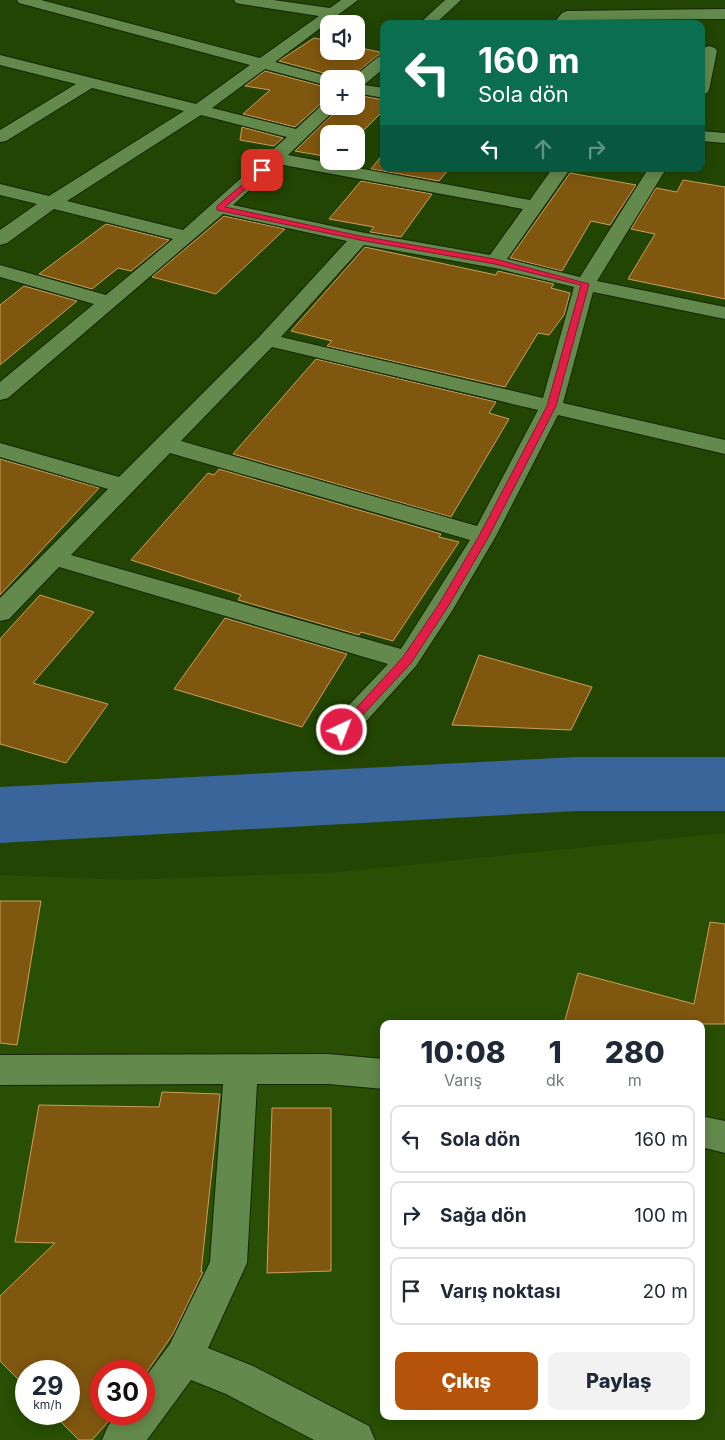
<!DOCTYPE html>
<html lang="tr">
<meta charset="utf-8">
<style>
body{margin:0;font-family:Inter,sans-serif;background:#f2f2f3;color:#1f2937;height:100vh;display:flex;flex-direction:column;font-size:19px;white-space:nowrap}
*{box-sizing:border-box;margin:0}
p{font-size:16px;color:#747a83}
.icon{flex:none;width:28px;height:28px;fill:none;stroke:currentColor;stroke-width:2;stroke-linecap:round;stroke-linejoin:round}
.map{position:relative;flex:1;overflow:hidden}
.side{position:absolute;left:380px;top:1020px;width:325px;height:400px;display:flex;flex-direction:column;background:#fff;border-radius:10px;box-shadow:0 2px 12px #0003}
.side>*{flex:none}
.guide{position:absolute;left:380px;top:20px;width:325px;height:152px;border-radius:10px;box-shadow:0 2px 12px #0003;background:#0b6e4f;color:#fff;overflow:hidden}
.tools{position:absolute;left:320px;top:15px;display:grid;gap:10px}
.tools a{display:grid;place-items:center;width:45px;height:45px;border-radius:10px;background:#fff;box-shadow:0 2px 12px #0003;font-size:25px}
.speed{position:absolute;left:15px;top:1360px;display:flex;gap:10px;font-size:25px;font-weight:700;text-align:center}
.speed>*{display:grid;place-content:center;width:65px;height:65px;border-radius:50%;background:#fff;box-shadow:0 2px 12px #0003;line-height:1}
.speed small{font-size:12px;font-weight:400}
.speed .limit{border:8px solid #d22;background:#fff;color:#111}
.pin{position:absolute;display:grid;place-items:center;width:42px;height:42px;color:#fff;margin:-21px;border-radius:10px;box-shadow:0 2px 8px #0006}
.me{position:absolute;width:55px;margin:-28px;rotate:43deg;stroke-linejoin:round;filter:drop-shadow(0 0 4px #0008)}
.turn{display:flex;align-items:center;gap:18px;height:105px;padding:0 15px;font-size:22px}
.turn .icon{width:65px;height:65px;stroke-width:2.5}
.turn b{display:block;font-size:35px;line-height:42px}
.lanes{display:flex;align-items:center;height:48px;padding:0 15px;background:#0003;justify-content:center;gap:25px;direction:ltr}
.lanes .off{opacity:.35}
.eta{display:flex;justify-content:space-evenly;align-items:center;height:85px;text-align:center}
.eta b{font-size:30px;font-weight:800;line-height:35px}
.action{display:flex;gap:10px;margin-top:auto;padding:10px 15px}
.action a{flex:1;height:58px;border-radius:10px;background:#b45309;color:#fff;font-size:20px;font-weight:800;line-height:58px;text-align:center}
.action a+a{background:#f2f2f3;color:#1f2937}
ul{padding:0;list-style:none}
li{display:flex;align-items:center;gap:15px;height:68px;margin:0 10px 8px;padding:0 5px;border:2px solid #e0e1e3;border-radius:10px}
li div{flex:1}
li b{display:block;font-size:19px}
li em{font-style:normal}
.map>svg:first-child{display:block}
.built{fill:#284f03;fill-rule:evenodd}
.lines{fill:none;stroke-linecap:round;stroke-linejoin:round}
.river{fill:#3a659a;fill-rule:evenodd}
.building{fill:#80570f;stroke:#cc9e5d}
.minor-casing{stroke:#142707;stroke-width:2}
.minor{fill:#638a4c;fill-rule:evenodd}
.route{fill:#e11d48;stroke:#92132f}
</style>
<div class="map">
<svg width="725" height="1440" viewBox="0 0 725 1440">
<rect width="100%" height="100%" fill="#224503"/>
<path class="built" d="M725,833V1440H0V875L128,880L340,872ZM384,1024H701V1416H384ZM26,1371H69V1414H26ZM101,1371H144V1414H101Z"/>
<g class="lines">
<polygon class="river" points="576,757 725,757 725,811 576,811 0,843 0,787"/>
</g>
<g class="building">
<polygon points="314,38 329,41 329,51 356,51 356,47 384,53 377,56 349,79 337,79 335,76 279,61"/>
<polygon points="265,71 329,88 329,100 324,101 295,127 243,114 270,90 245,86"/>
<polygon points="356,95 384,100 384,110 356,138 356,134 329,134 329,157 295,151 341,106 356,106"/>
<polygon points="242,127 283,138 274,146 240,140"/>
<polygon points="384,153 384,169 449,169 439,181 371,169"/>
<polygon points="570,173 636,185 610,225 591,221 562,271 510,258"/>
<polygon points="683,180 725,187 725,299 628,279 655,234 631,229 656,188 677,192"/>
<polygon points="361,181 432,194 401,237 370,232 374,227 329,219"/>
<polygon points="224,216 285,229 216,294 152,277"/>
<polygon points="106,224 169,240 131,271 118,268 92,289 39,274"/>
<polygon points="365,247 496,275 498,271 554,284 551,288 570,293 564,315 549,335 538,333 505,387 327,346 332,341 291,331"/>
<polygon points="24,286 77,301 0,365 0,305"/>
<polygon points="316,359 496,402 489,413 509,419 451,517 233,454"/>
<polygon points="0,459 99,488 0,595"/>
<polygon points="219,469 441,534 439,537 459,542 393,641 361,632 359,635 238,600 241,595 131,560 208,473 214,475"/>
<polygon points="40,595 94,612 33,683 108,704 66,763 0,744 0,639"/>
<polygon points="225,618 347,654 302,727 174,689"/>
<polygon points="479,655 592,687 571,730 452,725"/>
<polygon points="0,901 41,901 17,1045 0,1043"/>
<polygon points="710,922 725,924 725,1024 564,1024 578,973 694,1004"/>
<polygon points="162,1092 220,1094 201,1272 203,1272 173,1334 144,1376 144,1371 101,1371 101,1414 115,1414 92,1440 79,1440 53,1414 69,1414 69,1371 26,1371 26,1387 0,1361 0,1296 55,1243 15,1242 39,1105 159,1107"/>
<polygon points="272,1108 331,1108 331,1271 267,1273"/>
</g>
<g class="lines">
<g class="minor-casing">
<g id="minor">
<path d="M17,0H41L260,58L319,16L241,4L236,3L234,0H273L330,8L341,0H358L275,62L335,78L329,79V86L265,69L212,108L296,129L325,102H329V106H339L288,155L530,200L552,169H570L507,259L580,277L648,169H666L597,281L725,307V319L593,292L563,403L725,440V454L558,415L496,536L452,611L416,666L352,737L342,740L332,737L328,730L332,723L388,664L59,567L9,619L0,621V598L108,489L0,457V443L119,477L260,336L347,241L223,214L8,398L0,400V382L94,304L0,277V265L106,295L173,239L54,209L7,243L0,245V230L37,204L0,195V184L49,196L184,111L92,88L6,141L0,142V130L76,84L0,65V55L196,104L250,65L19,3ZM201,115L287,137L183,230L67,201ZM278,164L523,209L490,255L360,232L233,205ZM364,245L495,268L574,287L543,398L281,337ZM272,347L538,410L477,526L181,441ZM170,453L470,540L401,649L71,555Z"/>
<polygon points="445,0 461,0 435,24 419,24"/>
<polygon points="725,9 725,19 571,20 568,24 553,24 562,13 567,11"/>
<polygon points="709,46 715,48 717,51 709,90 707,93 701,95 701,51 703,48"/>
<polygon points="384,55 384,68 364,85 384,88 384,98 356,93 356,79 351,79 378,57"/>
<polygon points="701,131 725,133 725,143 701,141"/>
<polygon points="328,1054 384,1059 384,1089 328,1084 257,1084 247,1263 208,1348 253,1366 369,1426 375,1440 314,1440 226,1394 191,1380 147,1440 102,1440 108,1426 117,1414 144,1414 144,1379 170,1344 210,1262 223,1084 0,1085 0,1055"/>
<polygon points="701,1116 725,1121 725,1153 701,1147"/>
</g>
</g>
<use href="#minor" class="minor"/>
</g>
<polygon class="route" points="262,168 265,169 265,172 225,207 360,236 495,259 589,284 556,406 489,536 449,605 411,663 346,733 338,733 336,730 338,728 403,657 439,604 479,536 547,406 581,285 495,264 360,240 217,210 217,206"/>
</svg>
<div class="tools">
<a><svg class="icon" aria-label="sound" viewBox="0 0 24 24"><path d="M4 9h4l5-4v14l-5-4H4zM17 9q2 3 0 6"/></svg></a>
<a>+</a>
<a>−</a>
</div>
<div class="speed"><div>29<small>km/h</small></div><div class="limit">30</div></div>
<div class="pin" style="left:262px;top:170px;background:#d93025"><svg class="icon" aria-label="arrive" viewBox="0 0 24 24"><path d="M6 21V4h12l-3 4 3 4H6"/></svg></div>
<svg class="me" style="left:342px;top:730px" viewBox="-20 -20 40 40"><circle r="17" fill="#e11d48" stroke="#fff" stroke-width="3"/><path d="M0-11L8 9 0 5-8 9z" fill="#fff"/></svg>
<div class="guide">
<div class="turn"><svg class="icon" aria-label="left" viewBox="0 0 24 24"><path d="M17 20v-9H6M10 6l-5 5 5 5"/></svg><div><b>160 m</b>Sola dön</div></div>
<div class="lanes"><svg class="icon" aria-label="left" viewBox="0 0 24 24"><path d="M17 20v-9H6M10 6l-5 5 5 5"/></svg><svg class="icon off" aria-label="ahead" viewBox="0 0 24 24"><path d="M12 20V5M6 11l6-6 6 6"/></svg><svg class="icon off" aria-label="right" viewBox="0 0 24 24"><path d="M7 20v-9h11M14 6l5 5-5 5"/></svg></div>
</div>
<section class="side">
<div class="eta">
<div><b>10:08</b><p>Varış</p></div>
<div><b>1</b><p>dk</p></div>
<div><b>280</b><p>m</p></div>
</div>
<ul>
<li><svg class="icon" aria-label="left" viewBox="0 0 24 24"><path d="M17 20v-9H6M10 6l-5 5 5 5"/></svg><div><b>Sola dön</b></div><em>160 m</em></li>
<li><svg class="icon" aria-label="right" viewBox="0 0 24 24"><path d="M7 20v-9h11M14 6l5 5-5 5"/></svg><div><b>Sağa dön</b></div><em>100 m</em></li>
<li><svg class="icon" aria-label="arrive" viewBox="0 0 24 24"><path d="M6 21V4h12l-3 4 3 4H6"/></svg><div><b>Varış noktası</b></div><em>20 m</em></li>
</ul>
<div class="action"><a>Çıkış</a><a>Paylaş</a></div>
</section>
</div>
